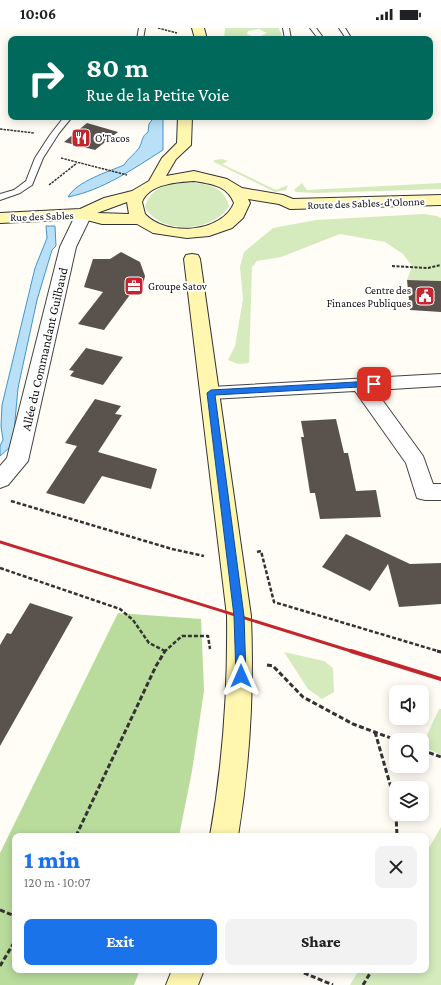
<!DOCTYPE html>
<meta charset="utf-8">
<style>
body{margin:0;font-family:"Crimson Pro",serif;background:#f2f2f2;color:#202124;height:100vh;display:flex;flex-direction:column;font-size:15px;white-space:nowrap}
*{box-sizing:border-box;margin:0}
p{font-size:13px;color:#757577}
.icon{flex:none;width:22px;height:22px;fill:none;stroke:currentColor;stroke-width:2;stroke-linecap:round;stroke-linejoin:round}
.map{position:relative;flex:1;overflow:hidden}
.sheet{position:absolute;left:12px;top:805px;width:417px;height:140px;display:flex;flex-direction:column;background:#fff;border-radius:8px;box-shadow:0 2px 10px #0003}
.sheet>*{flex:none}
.guide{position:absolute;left:8px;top:8px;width:425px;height:84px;border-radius:8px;box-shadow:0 2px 10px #0003;background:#00695c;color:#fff;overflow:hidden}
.tools{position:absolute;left:389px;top:657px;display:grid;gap:8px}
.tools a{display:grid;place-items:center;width:40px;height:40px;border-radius:8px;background:#fff;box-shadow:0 2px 10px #0003;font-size:20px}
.pin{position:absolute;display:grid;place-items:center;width:34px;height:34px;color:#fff;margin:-17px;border-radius:8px;box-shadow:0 2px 6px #0006}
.me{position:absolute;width:44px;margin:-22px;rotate:0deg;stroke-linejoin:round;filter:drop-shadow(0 0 3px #0008)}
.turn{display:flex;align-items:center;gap:14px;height:84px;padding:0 12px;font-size:18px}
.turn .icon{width:52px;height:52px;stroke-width:2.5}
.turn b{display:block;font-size:28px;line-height:34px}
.round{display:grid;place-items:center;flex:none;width:42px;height:42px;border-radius:8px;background:#f2f2f2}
.headline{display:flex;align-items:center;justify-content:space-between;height:68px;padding:0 12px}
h1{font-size:24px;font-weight:800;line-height:30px;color:#1a73e8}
.button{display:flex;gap:8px;margin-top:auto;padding:8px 12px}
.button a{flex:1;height:46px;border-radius:8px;background:#1a73e8;color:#fff;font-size:16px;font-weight:800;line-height:46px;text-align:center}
.button a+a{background:#f2f2f2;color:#202124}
.status{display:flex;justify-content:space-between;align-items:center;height:28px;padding:0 20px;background:#fff;direction:ltr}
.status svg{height:11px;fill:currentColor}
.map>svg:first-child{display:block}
.green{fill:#d5ebbd}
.forest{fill:#b9dc9c}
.water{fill:#b9e0f7;stroke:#3f96cf}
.pier{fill:#fffdf5}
.building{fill:#5a524d}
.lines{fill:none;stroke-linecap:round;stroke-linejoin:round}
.lane-casing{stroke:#444;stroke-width:2}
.street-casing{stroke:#444;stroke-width:2}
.secondary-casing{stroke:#333;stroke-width:2}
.path-far3{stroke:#333;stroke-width:1.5;stroke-dasharray:2.5 1;stroke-linecap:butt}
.path-far2{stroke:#333;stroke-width:2;stroke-dasharray:3 1.5;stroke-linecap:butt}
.path-far1{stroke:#333;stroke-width:2.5;stroke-dasharray:4 2;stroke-linecap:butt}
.path{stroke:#333;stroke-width:3;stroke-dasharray:5 2.5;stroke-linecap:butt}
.lane{fill:#fff;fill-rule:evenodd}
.street{fill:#fff;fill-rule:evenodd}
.secondary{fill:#fff6b0;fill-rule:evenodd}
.rail-far1{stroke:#c4262e;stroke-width:3}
.rail{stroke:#c4262e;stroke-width:4}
.route{fill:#1a73e8;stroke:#114b97}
.labels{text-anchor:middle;stroke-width:4;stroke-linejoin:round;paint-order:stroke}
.far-poi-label{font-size:11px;fill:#111;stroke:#fff;text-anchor:start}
.far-street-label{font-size:11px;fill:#111;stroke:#fff}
.street-label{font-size:13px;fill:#111;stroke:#fff}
</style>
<div class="status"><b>10:06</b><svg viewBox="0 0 49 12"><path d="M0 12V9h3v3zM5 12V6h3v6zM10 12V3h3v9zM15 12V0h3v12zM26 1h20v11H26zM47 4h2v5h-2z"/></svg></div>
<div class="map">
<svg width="441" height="957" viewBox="0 0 441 957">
<rect width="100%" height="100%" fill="#fffdf5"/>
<g class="green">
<polygon points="225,0 279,0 283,11 256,11 267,5 259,1 248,3 247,6 251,8 250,10 238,9 236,11 224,11"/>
<polygon points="222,131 228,133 222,136 276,162 288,157 286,162 275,164 214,134 214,132"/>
<path d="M187,154C206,156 224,157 229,178C213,205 160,207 145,179C151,158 168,156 187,154Z"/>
<polygon points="302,155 307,162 441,155 441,161 316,165 296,164 294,162"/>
<polygon points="424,186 437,188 441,190 441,253 407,252 412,238 403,226 385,214 340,206 281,229 257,233 252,239 249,335 238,336 228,332 235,318 243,271 240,239 244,224 273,200 316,192"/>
<polygon points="284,624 324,633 333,640 334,664 322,671 308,661"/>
<polygon points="439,681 441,681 441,727 422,718"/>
<polygon points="441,799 441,957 350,957 359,942 426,942 426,825"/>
</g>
<polygon class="forest" points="118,585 201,591 204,663 192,743 179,808 15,808 15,942 140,942 134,957 0,957 0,825"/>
<g class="water">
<path d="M154,89H163V122C133,141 103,162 68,169C77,153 108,144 124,137C128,130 135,126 139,120C143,113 141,109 148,104L149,96Z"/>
<polygon points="46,198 55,198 56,218 52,222 37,272 18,360 14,404 9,420 0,428 0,418 3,412 1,398 2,377 35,240 47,210"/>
</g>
<polygon class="pier" points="100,89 122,89 134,92 126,98 101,91"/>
<g class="building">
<polygon points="87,95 118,104 95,122 64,114"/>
<polygon points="121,224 140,234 145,248 143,257 136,265 132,264 104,302 78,296 103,264 84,259 93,231 110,231"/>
<polygon points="407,252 441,253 441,284 410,282"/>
<polygon points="86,320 123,329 103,357 70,348 74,343 69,342"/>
<polygon points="95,371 121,378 115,386 122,387 98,424 157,441 151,461 102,448 84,476 46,465 77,418 65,415"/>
<polygon points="336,391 344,425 348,425 356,463 376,462 381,489 320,491 315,465 310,465 301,409 304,409 301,393"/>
<polygon points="346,506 410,536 441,535 441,576 399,579 388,536 370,563 322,539"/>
<polygon points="30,575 73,589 0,718 0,617 7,605 11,606"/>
</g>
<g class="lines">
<g class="lane-casing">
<g id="lane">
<polygon points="139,0 145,0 143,11 137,11"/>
<polygon points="283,0 289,0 291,11 285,11"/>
<polygon points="310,0 316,0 322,8 321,9 317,9"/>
<polygon points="339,0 345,0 350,8 349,9 345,9"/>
<polygon points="64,89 72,89 59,105 43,130 32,157 20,165 0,172 0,166 14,162 26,153 35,130 50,107"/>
</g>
</g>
<g class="street-casing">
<g id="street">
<polygon points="84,181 90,183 92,186 76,219 28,433 8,457 0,460 0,438 7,430 60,219 76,186 78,183"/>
<polygon points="441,346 441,358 375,362 423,428 433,456 441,456 441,472 425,472 417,470 406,435 355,363 211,371 204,370 201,365 204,360 211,359"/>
</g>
</g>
<g class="secondary-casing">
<g id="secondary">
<polygon points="192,0 204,0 207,11 195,11"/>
<path d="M178,89H192L191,117L176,131L166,148L194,143L227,151L242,160L283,167L293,171L441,167V177L290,181L279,176L248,171L250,175L243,190L232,200L209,208L187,210L153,205L137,196H102L83,191L0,195V185L80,181L104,170L132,163L149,153L162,130L177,115ZM194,153C211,156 227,157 234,175C222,205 166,209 145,186L142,174C149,156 177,154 194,153ZM127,174L129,186L97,185Z"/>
<path d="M192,226L198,227L200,231L251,588C254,662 250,735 238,808H210C223,735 228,662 227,588L184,231L186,227Z"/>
<polygon points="172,942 204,942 198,957 166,957"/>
</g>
</g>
<g class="path-far3">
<polyline points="158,0 177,5"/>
<polyline points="0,101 34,105"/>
<polyline points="61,130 127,147"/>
<polyline points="49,157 77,135"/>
</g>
<polyline class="path-far2" points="392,238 428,240 441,237"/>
<g class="path-far1">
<polyline points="11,473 172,521 204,528"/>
<polyline points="257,524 261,523 274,574 441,624"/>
<polyline points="0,540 120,581 133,592 149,615 165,623"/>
<polyline points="164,624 182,608 208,608 210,621"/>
</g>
<g class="path">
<polyline points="437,623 441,624"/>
<polyline points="267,637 273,638 303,669 353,696 396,712"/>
<polyline points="375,704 396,777"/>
<polyline points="422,722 441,729"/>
<polyline points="396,786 397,808"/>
<polyline points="76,808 156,638 165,623"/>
<polyline points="0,882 15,888"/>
<polyline points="0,938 15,913"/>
<polyline points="297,942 333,957"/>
<polyline points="363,957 372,942"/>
</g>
<use href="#lane" class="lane"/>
<use href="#street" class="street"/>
<use href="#secondary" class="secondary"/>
<polyline class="rail-far1" points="0,514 354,624"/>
<polyline class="rail" points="351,623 441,651"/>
</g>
<polygon class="route" points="374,353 377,354 377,358 215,367 244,588 246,648 245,652 237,652 236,648 234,588 207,365 211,362"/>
<defs>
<g id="restaurant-square" transform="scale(1)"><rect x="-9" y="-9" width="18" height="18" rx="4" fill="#c4262e" stroke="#fff"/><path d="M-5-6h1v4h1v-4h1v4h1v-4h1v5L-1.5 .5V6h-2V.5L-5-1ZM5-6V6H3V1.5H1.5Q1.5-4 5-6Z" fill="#fff"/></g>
<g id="office-square" transform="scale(1)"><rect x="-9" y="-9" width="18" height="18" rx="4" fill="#c4262e" stroke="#fff"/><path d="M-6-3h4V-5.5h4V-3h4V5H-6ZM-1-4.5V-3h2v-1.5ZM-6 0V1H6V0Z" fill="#fff"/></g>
<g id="civic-square" transform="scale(1)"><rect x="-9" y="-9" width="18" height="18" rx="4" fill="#c4262e" stroke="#fff"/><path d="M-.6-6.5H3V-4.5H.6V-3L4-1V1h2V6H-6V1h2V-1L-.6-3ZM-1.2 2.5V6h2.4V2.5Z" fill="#fff"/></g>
</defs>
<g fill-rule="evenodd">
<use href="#restaurant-square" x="81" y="110"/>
<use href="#office-square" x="134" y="258"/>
<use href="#civic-square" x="425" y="268"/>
</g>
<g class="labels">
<g class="far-poi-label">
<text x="95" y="114">O'Tacos</text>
<text x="148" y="262">Groupe Satov</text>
<text x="411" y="266" text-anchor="end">Centre des<tspan x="411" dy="13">Finances Publiques</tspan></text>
</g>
<g class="far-street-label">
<text transform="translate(366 175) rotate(-2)" y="4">Route des Sables-d'Olonne</text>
<text transform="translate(42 188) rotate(-2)" y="4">Rue des Sables</text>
</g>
<g class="street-label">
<text transform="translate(44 321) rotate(-77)" y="5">Allée du Commandant Guilbaud</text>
</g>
</g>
</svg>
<div class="tools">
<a><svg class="icon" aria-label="sound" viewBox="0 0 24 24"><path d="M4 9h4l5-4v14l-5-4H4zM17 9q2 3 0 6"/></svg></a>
<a><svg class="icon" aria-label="search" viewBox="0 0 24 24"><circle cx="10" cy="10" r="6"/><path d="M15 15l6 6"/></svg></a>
<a><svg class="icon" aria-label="layers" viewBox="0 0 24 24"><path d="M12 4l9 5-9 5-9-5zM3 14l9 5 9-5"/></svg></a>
</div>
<div class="pin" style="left:374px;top:356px;background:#d93025"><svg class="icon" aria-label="arrive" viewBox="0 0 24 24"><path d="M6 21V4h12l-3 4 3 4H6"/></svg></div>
<svg class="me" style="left:241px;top:648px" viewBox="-20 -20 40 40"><path d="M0-17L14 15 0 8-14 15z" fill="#1a73e8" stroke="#fff" stroke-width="4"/></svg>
<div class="guide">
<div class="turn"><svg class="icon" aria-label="right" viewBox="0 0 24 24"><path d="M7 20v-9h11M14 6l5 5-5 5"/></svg><div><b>80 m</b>Rue de la Petite Voie</div></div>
</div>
<section class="sheet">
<div class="headline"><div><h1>1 min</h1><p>120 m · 10:07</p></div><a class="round"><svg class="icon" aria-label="close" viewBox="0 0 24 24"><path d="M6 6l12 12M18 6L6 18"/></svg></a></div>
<div class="button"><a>Exit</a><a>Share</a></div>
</section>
</div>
